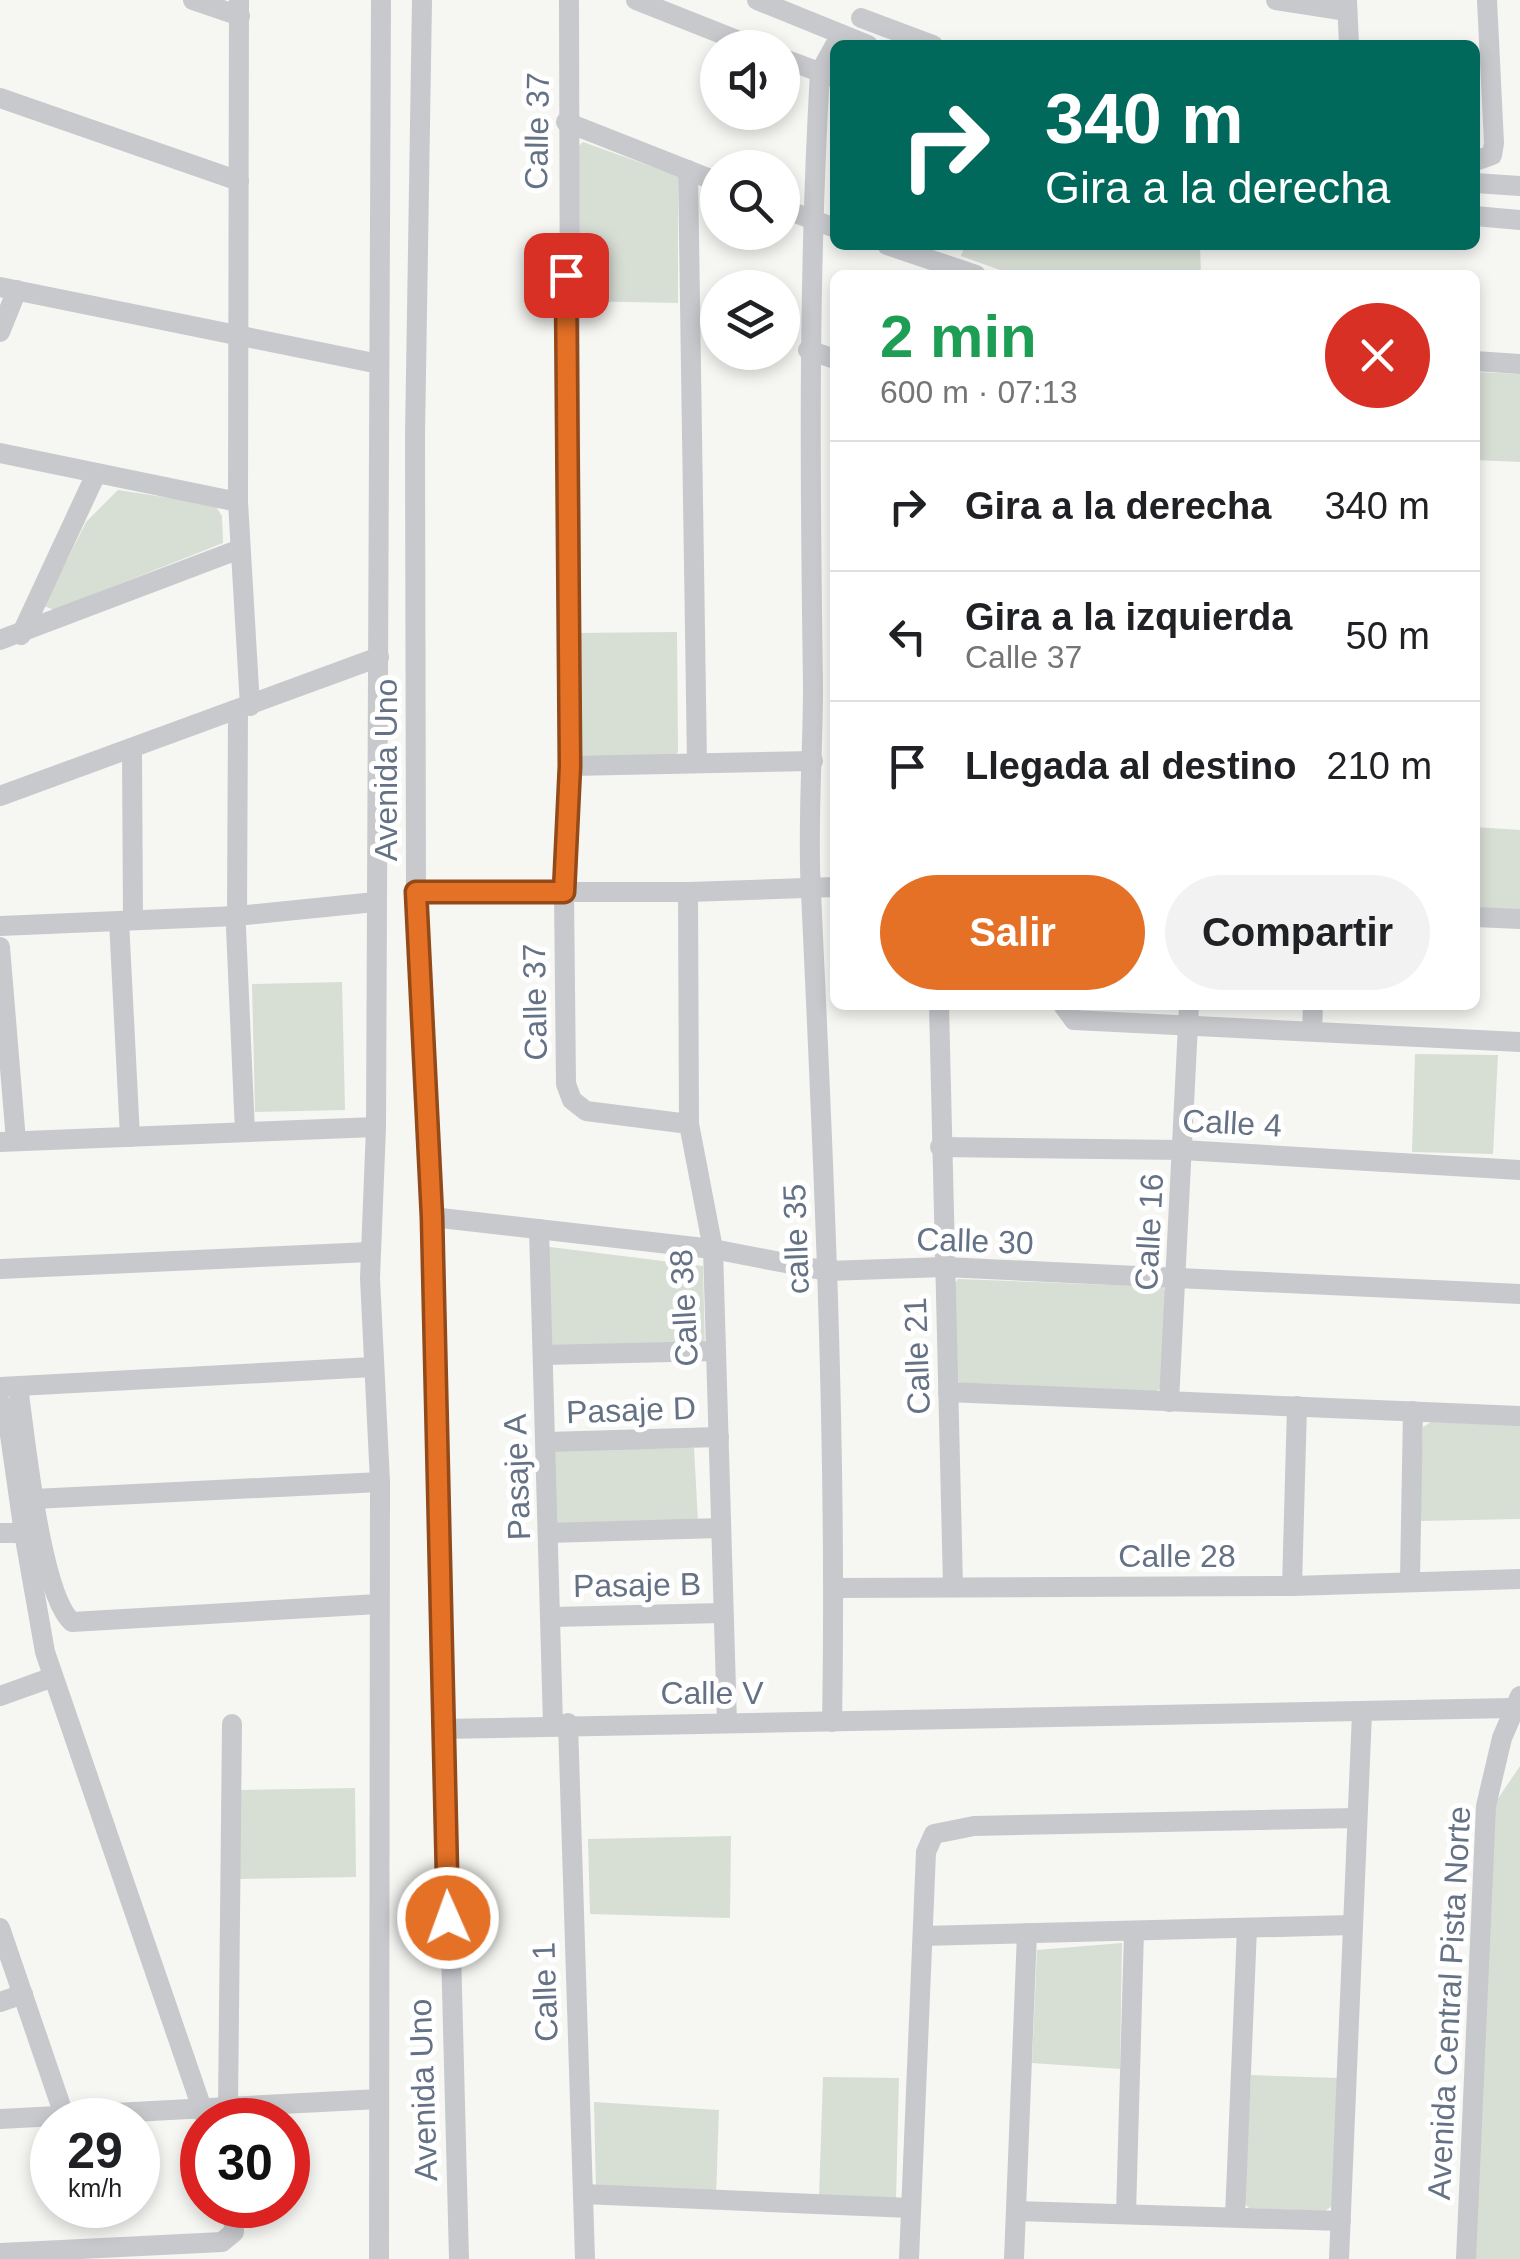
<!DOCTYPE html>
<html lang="es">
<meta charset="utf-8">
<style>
body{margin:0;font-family:Helvetica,sans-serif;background:#f2f2f2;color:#202124;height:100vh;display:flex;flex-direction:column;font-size:38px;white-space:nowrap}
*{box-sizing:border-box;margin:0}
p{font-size:32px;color:#757577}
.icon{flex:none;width:55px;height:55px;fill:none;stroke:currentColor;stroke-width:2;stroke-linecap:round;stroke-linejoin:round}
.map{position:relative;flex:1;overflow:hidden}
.sheet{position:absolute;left:830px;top:270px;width:650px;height:740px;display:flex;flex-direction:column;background:#fff;border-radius:15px;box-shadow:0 5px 15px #0003}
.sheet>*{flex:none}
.hud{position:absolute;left:830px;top:40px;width:650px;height:210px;border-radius:15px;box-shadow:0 5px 15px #0003;background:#00695c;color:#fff;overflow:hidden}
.controls{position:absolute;left:700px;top:30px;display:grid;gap:20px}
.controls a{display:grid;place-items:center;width:100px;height:100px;border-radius:50%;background:#fff;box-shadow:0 5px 15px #0003;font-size:50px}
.speed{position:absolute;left:30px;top:2098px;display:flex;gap:20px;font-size:50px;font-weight:700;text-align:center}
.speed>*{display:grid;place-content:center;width:130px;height:130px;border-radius:50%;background:#fff;box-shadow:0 5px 15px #0003;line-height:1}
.speed small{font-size:25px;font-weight:400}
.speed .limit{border:15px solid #d22;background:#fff;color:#111}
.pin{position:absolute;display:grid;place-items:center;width:85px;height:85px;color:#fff;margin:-42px;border-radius:20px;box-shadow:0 5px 15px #0006}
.me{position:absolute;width:110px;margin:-55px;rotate:358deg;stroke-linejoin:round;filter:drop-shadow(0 0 8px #0008)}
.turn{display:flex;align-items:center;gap:35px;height:210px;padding:0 50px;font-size:45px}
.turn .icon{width:130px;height:130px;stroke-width:2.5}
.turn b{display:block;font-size:70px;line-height:85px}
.round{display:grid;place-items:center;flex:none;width:105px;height:105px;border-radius:52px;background:#f2f2f2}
.headline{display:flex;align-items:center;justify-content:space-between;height:170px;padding:0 50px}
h1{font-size:60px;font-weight:700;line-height:75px;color:#1e9e55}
.primary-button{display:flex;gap:20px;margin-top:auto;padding:20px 50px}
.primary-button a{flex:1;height:115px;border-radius:60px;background:#e47126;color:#fff;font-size:40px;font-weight:700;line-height:115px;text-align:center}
.primary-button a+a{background:#f2f2f2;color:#202124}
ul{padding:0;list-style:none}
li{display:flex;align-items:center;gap:30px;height:130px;padding:0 50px;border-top:2px solid #e0e0e0}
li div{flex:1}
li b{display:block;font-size:38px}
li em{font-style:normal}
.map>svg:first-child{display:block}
.green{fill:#d7ded4}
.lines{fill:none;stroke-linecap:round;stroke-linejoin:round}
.minor{stroke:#c7c9cd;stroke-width:20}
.route-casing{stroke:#944919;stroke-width:25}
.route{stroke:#e47126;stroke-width:18}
.labels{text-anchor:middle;stroke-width:10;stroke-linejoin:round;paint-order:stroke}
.street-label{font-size:32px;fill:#657285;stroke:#fff}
</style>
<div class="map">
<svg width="1520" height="2259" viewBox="0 0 1520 2259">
<rect width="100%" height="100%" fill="#f6f7f3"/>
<g class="green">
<polygon points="583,142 678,176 678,303 576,301 573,151"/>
<polygon points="965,245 1200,245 1201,275 1014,275 961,256"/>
<polygon points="1475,372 1520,374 1520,462 1475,460"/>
<polygon points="118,490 215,505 222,516 223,543 54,610 44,606 86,522"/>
<polygon points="677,632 678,752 670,760 576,757 575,633"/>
<polygon points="1475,827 1520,830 1520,913 1475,911"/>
<polygon points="342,982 345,1110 255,1112 252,984"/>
<polygon points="1415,1054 1498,1055 1493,1154 1412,1152"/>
<polygon points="542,1246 703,1266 705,1347 549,1349"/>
<polygon points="958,1279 1163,1287 1168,1295 1164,1386 1152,1394 961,1384 954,1377 953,1286"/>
<polygon points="1431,1422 1520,1425 1520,1519 1419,1521 1423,1427"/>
<polygon points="694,1448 698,1521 555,1527 548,1449"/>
<polygon points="1520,1766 1520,2259 1474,2259 1491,1809"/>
<polygon points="355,1788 356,1877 240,1879 238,1790"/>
<polygon points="731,1836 730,1918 590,1914 588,1839"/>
<polygon points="1122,1943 1120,2069 1032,2063 1037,1950"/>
<polygon points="1251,2075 1337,2078 1335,2204 1325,2211 1249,2208 1244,2203"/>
<polygon points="823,2077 899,2078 896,2200 819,2197"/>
<polygon points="594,2102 719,2110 716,2197 596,2191"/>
</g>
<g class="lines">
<g class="minor">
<polyline points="193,0 240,16"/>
<polyline points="239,0 238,502 250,706"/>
<polyline points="422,0 415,436 416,892 432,1217 459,2259"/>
<polyline points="569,0 571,766 564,892 566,1084 572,1100 586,1111 689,1124"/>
<polyline points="636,0 757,48"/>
<polyline points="757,0 868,45"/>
<polyline points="1276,0 1347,11"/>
<polyline points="1347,0 1349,45"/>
<polyline points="861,18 933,45"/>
<polyline points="782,58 835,78"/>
<polyline points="0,98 239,181"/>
<polyline points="566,122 718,182"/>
<polyline points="1475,161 1492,155 1494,143 1487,0"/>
<polyline points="688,170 697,763"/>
<polyline points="1475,183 1520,186"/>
<polyline points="782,208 835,228"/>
<polyline points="1475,216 1520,220"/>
<polyline points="887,245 976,275"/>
<polyline points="0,287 379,364"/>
<polyline points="0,332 17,290"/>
<polyline points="808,350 835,359"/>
<polyline points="1475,361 1520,364"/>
<polyline points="0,453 238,502"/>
<polyline points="21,635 96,474"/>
<polyline points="0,640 240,549"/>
<polyline points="132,751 133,920"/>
<polyline points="571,766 813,761"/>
<polyline points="0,796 379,657"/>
<polyline points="416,892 688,892 835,887"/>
<polyline points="688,892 689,1124 713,1249 727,1723"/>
<polyline points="237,916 238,710"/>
<polyline points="1475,917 1520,919"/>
<polyline points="119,921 130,1137"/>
<polyline points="0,926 237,916 375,902"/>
<polyline points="236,928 245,1132"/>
<polyline points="0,947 16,1141"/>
<polyline points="939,1005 953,1586"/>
<polyline points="1063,1005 1074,1020 1520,1042"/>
<polyline points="1312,1031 1313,1005"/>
<polyline points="0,1142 376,1127"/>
<polyline points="940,1147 1182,1150 1520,1170"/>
<polyline points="432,1217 713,1249 827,1271 944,1267 1520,1294"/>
<polyline points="539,1229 553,1724"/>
<polyline points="0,1269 370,1252"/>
<polyline points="543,1355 716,1351"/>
<polyline points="0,1387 373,1367"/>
<path d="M18,1387C25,1434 40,1594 72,1622L378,1604"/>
<polyline points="948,1392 1520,1416"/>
<polyline points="0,1402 7,1414 24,1533 0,1533"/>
<polyline points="1169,1402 1189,1005"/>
<polyline points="546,1442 719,1437"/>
<polyline points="34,1499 380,1482"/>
<polyline points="24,1533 45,1652 206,2120"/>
<polyline points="548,1533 721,1528"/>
<polyline points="1410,1580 1413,1411"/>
<polyline points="1292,1586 1297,1406"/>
<polyline points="835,1588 1292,1586 1520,1579"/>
<polyline points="552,1617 723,1613"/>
<polyline points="0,1696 53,1677"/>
<path d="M832,1722C837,1446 824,1169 811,893C807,825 813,755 813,686C810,481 808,277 820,72L835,45"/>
<polyline points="568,1723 585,2259"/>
<polyline points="442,1729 1512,1708"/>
<polyline points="0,1928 64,2115"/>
<polyline points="923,1936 1353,1925"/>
<polyline points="0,2002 23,1994"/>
<polyline points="228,2108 232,1724"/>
<polyline points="0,2119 379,2099"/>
<polyline points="583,2194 910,2208"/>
<polyline points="1016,2211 1341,2221"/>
<polyline points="1126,2214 1134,1931"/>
<polyline points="1235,2217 1247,1928"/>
<polyline points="0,2253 222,2242 234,2232 233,2205"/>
<polyline points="379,2259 380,1482 370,1278 376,1127 381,0"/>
<polyline points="909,2259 926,1852 934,1834 974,1826 1357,1818"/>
<polyline points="1014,2259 1027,1933"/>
<polyline points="1339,2259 1362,1713"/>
<polyline points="1466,2259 1486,1806 1502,1738 1520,1696"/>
</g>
</g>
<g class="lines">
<g class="route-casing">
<polyline id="route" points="448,1918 432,1217 416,892 564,892 570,766 566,275"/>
</g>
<use href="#route" class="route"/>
</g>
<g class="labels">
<g class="street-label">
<text transform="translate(537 131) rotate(-89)" y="11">Calle 37</text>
<text transform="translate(386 770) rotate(-90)" y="11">Avenida Uno</text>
<text transform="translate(535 1002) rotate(-91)" y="11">Calle 37</text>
<text transform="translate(1232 1123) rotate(3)" y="11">Calle 4</text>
<text transform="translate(1149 1232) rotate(-87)" y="11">Calle 16</text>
<text transform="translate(796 1239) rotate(-92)" y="11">calle 35</text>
<text transform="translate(975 1241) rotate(2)" y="11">Calle 30</text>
<text transform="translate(684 1308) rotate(-93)" y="11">Calle 38</text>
<text transform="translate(917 1356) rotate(-92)" y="11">Calle 21</text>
<text transform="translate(631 1410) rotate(-2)" y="11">Pasaje D</text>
<text transform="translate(517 1477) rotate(-92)" y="11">Pasaje A</text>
<text x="1177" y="1567">Calle 28</text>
<text transform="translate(637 1585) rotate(-1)" y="11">Pasaje B</text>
<text x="712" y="1704">Calle V</text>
<text transform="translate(545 1992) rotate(-92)" y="11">Calle 1</text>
<text transform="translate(1449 2003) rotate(-87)" y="11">Avenida Central Pista Norte</text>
<text transform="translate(423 2090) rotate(-92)" y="11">Avenida Uno</text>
</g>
</g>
</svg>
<div class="controls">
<a><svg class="icon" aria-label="sound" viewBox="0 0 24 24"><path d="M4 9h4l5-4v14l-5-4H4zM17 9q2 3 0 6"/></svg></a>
<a><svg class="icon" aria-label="search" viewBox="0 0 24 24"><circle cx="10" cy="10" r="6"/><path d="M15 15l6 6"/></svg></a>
<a><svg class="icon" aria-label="layers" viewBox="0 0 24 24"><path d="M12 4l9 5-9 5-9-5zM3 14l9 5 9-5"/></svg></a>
</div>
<div class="speed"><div>29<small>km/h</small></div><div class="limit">30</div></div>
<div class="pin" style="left:566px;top:275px;background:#d93025"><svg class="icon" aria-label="arrive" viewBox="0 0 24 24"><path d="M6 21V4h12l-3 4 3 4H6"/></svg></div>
<svg class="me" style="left:448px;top:1918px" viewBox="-20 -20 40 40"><circle r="17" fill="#e47126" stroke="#fff" stroke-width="3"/><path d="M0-11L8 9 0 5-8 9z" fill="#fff"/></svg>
<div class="hud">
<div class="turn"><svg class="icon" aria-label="right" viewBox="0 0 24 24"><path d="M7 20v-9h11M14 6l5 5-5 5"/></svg><div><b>340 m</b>Gira a la derecha</div></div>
</div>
<section class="sheet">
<div class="headline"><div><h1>2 min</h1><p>600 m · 07:13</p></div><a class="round" style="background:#d93025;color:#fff"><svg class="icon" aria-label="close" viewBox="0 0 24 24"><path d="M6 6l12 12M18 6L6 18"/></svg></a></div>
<ul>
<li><svg class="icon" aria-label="right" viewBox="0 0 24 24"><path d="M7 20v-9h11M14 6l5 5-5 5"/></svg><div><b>Gira a la derecha</b></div><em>340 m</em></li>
<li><svg class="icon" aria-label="left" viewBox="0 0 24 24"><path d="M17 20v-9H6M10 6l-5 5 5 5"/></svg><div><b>Gira a la izquierda</b><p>Calle 37</p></div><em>50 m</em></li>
<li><svg class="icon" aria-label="arrive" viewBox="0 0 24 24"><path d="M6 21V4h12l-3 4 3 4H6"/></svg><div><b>Llegada al destino</b></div><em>210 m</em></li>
</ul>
<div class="primary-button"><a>Salir</a><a>Compartir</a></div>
</section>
</div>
